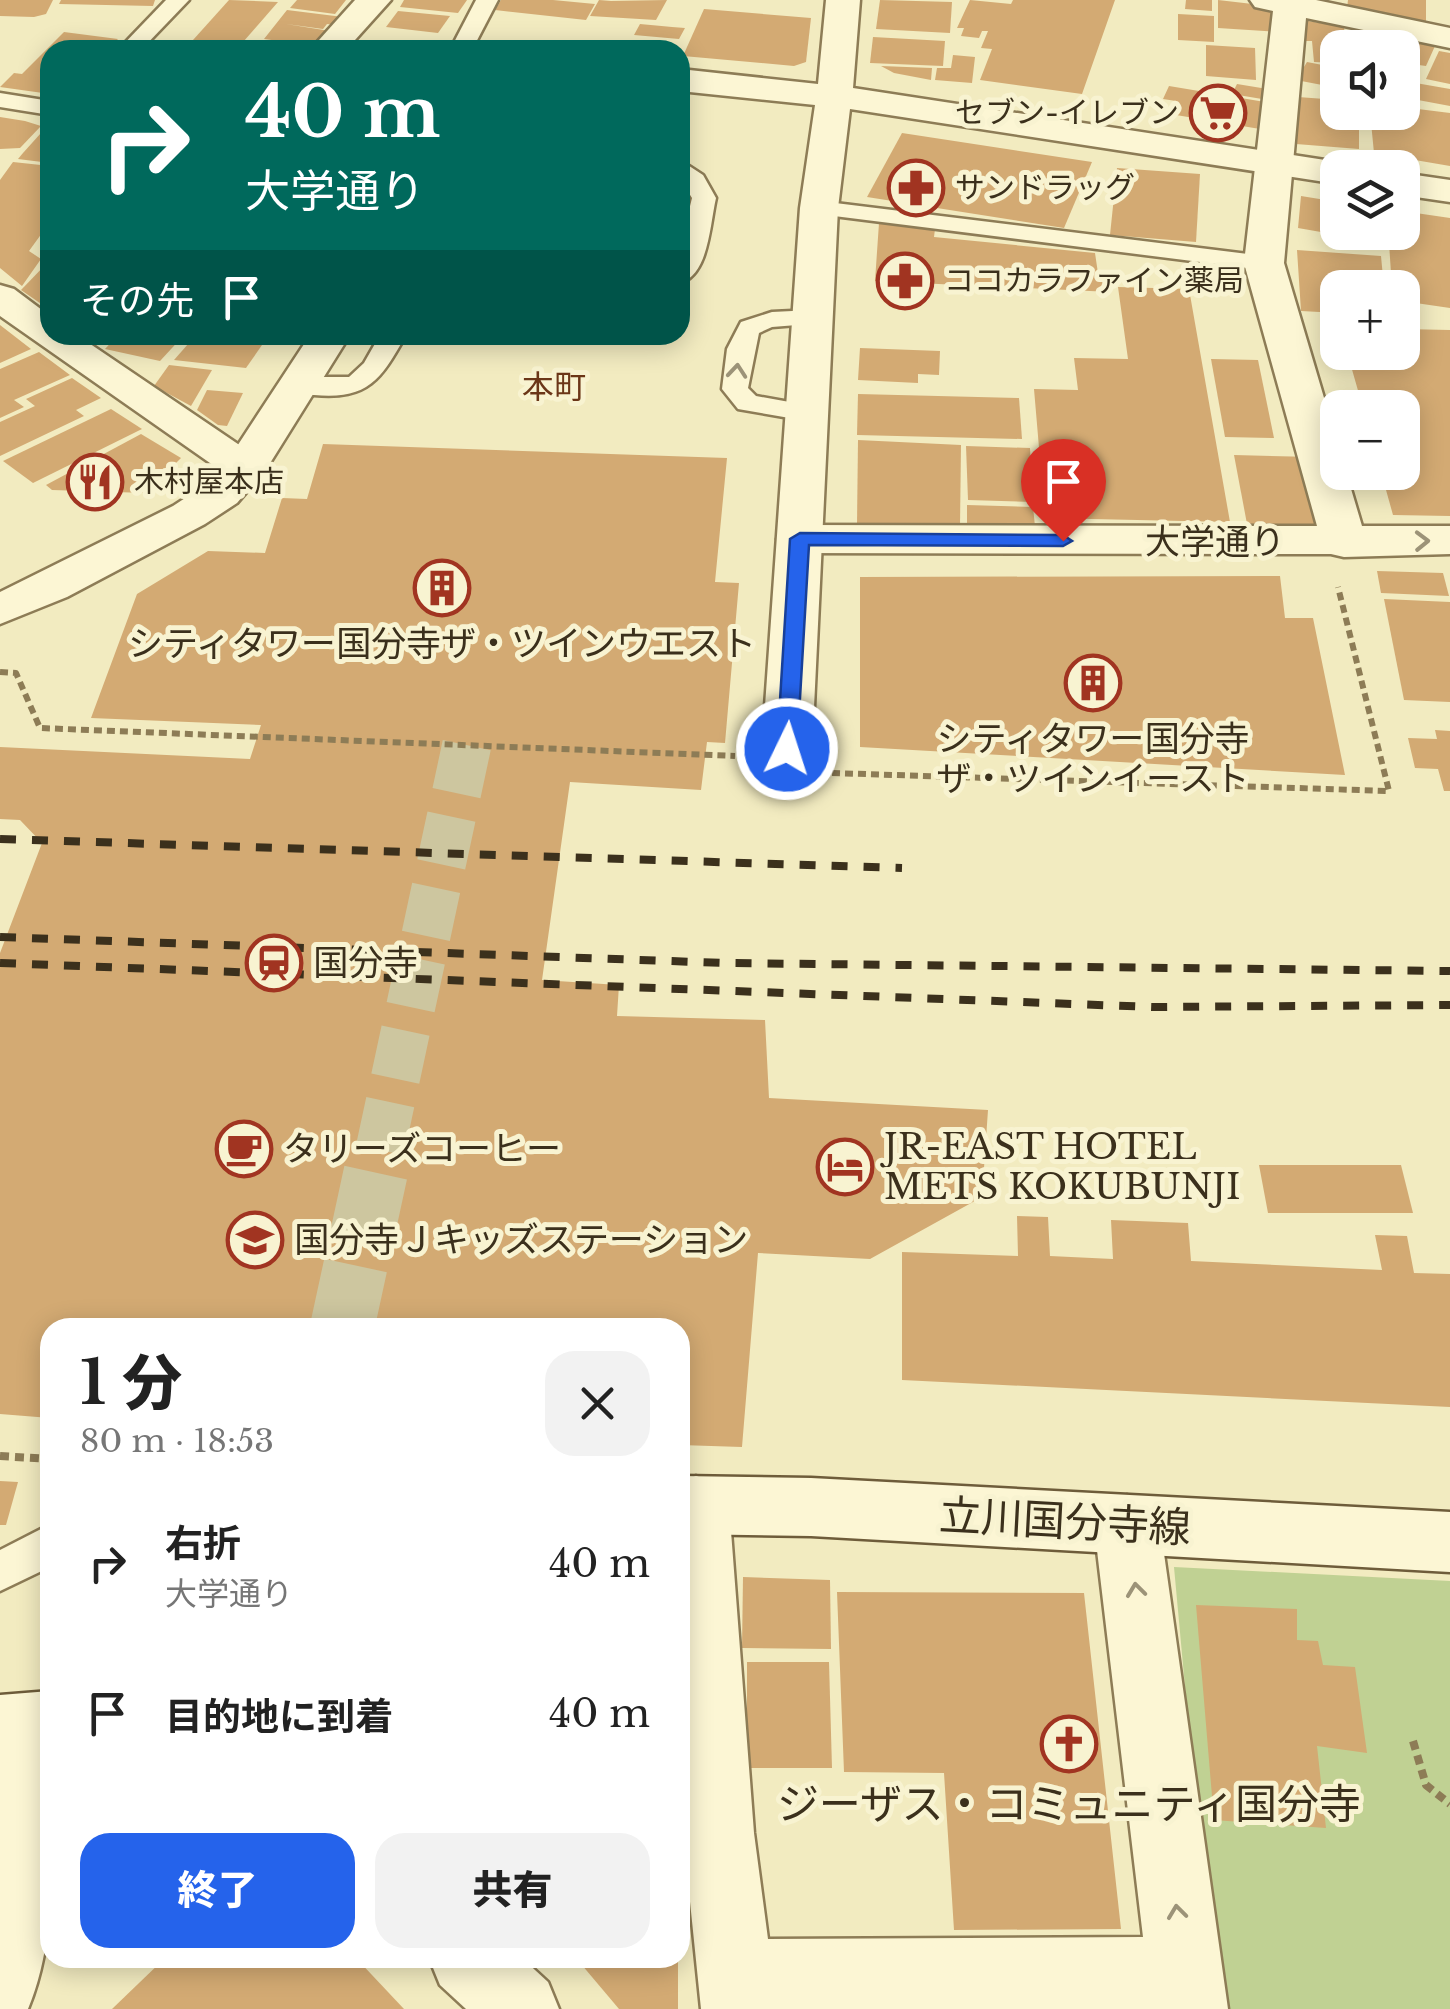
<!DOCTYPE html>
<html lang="ja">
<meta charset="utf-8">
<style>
body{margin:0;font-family:"Libre Baskerville","Noto Sans JP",serif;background:#f2f2f2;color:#222;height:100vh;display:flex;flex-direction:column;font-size:38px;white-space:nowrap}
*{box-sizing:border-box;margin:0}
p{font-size:32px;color:#767676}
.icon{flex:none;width:55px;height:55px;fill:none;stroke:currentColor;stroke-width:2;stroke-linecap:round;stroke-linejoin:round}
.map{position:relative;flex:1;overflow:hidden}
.details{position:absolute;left:40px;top:1318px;width:650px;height:650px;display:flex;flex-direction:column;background:#fff;border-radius:30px;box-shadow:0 5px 25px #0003}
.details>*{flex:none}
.hud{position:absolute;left:40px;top:40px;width:650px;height:305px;border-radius:30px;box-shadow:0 5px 25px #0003;background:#00695c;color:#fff;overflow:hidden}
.controls{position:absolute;left:1320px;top:30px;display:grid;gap:20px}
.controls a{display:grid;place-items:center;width:100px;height:100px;border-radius:20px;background:#fff;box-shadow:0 5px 25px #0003;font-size:50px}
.pin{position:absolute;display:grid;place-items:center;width:85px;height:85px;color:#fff;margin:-102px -42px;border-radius:50% 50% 50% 0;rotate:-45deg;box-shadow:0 0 10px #0007}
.pin .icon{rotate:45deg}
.me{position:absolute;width:110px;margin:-55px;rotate:4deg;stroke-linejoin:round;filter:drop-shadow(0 0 8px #0008)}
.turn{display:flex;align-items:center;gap:35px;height:210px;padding:0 40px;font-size:45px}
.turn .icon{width:130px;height:130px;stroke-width:2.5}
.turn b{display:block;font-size:70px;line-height:85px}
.then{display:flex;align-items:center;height:95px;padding:0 40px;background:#0003;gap:20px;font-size:38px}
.round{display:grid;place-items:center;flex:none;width:105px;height:105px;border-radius:30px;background:#f2f2f2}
.headline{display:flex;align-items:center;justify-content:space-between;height:170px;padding:0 40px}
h1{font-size:60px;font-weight:800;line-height:75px}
.cta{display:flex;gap:20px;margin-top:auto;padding:20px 40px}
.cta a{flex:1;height:115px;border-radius:30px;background:#2563eb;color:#fff;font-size:40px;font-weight:800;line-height:115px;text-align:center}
.cta a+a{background:#f2f2f2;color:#222}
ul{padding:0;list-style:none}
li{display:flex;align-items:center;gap:30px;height:150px;padding:0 40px}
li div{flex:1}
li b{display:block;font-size:38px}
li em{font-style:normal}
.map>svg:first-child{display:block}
.green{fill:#c0d193}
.building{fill:#d3aa73}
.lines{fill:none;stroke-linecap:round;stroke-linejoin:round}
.pedestrian-tunnel-far1{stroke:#cdc69f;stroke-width:49;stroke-dasharray:49 24;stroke-linecap:butt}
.pedestrian-tunnel{stroke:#cdc69f;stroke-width:64;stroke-dasharray:64 31;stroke-linecap:butt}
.service-casing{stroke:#8d7c56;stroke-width:5}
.minor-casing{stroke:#8d7c56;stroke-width:5}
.tertiary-casing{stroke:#8d7c56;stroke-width:5}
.secondary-casing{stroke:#6e5c3a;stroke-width:5}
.path-far1{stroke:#8d7c56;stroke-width:6;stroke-dasharray:8 5;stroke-linecap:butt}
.path{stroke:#8d7c56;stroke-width:8;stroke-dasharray:9 6;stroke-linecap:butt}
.service{fill:#fcf6d4;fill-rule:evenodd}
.minor{fill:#fcf6d4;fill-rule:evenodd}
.tertiary{fill:#fcf6d4;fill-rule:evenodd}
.secondary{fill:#fcf6d4;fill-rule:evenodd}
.rail{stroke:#3b301c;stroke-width:8;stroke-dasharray:16 16;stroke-linecap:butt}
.oneway{stroke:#9c9378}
.route{fill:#2563eb;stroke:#184099;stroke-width:2.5}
.labels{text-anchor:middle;stroke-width:10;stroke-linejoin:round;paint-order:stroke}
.far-poi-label{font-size:30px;fill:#3b301c;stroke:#f8f3d1;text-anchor:start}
.far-quarter-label{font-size:32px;fill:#6b3618;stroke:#f8f3d1}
.street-label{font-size:35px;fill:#3b301c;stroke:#f8f3d1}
.poi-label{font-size:35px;fill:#3b301c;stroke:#f8f3d1;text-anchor:start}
.near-street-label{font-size:42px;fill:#3b301c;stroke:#f8f3d1}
.near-poi-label{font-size:42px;fill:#3b301c;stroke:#f8f3d1}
</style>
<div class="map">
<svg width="1450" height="2009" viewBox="0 0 1450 2009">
<rect width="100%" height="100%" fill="#f2ebc0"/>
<polygon class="green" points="1174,1567 1450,1581 1450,2009 1226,2009 1198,1828"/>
<g class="building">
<polygon points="0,0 53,0 46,14 34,17 0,16"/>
<polygon points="61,0 155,0 153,6 59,4"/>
<polygon points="229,0 278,2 236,50 184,50"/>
<polygon points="297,0 346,0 335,14 290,8"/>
<polygon points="404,0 467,0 458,13 400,7"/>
<polygon points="501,0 553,0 595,4 586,20 495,10"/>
<polygon points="599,0 611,1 667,0 656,20 590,16"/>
<polygon points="880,0 952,2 950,33 876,29"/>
<polygon points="970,0 1011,4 1013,0 1115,0 1082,94 980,80 992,49 981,48 988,31 982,31 979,38 961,36 964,28 957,28"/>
<polygon points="1186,0 1212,0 1212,11 1185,9"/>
<polygon points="1218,0 1278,7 1280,32 1218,28"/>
<polygon points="1348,0 1426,0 1426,23 1347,8"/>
<polygon points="704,9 811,18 806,62 794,66 683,56"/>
<polygon points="287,10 343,17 337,25 327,24 323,29 286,24 330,31 317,46 264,39"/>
<polygon points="398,11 450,16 438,33 386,27"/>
<polygon points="1178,14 1214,16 1214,42 1178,40"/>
<polygon points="1302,20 1344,27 1346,48 1338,48 1338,63 1314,62 1312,41 1305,41"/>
<polygon points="640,24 672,27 685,28 679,39 634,35"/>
<polygon points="64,32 118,39 107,50 50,50 50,94 0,87 14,73 22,74"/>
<polygon points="1355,33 1394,39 1396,48 1357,48"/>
<polygon points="873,37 945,41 943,66 870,63"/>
<polygon points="1408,41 1435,46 1426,66 1404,63 1402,50"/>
<polygon points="263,42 302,48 302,50 256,50"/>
<polygon points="1206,45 1255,48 1256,80 1206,76"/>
<polygon points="1439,51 1450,53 1450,84 1426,79"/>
<polygon points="953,55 975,57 972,83 935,80 937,68 951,68"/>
<polygon points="1307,62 1338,68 1338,88 1296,80"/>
<polygon points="881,66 932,68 931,80 894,73"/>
<polygon points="1410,82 1450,89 1450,106 1402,97"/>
<polygon points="1237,84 1273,90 1268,100 1232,94"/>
<polygon points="1169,86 1271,103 1260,129 1170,114 1176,101 1163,99"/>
<polygon points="1298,97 1338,100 1338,112 1359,112 1359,149 1296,144"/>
<polygon points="1402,107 1450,113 1450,166 1374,153 1370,112 1402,112"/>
<polygon points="0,117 25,121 41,126 20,148 0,149"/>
<polygon points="50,123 50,163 18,159 23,153"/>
<polygon points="902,133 1092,162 1064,228 867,197"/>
<polygon points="13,162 50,166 50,222 29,251 41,259 22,286 0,268 0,180"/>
<polygon points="1117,168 1200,174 1196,242 1110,235"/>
<polygon points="1301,196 1338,202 1338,235 1298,228"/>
<polygon points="1402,211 1450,218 1450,308 1402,301 1402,288 1392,288 1389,243 1338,235 1402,232"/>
<polygon points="879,223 935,229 934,237 1095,253 1099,280 1109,280 1111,292 875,281"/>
<polygon points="1297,250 1381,256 1384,288 1338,288 1338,313 1301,311"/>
<polygon points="50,260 50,310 21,290"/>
<polygon points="1118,287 1189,289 1230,522 1045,518 1034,389 1078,390 1074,358 1128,359"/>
<polygon points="0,325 31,349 0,363"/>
<polygon points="1402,329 1450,330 1450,516 1393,515 1381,472 1402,472 1402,408 1363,408 1347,352 1402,352"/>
<polygon points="118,335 184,335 160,361 105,349"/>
<polygon points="196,335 269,335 246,368 174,360"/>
<polygon points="860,348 940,351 939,375 918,374 918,383 858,380"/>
<polygon points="39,352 70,375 14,400 24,407 0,418 0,369"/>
<polygon points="1211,359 1258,360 1274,438 1225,437"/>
<polygon points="169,365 212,370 191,406 154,386"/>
<polygon points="72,378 101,398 76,410 84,416 0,456 0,422 35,406 26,399"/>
<polygon points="207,390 243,393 227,426 218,425 197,410"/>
<polygon points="858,394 1019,398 1022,439 857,435"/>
<polygon points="111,409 142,429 33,483 3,461"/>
<polygon points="141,434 181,458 146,493 52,490 46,485"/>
<polygon points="858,440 961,445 960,526 857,524"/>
<polygon points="323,444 727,458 715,582 739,583 725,743 707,742 701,790 570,782 542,980 619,985 617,1016 765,1020 769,1098 988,1110 982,1197 870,1259 758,1253 742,1447 680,1445 680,1328 50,1328 50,1418 0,1414 0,953 42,843 20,820 0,819 0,747 250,759 261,725 91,718 137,594 208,551 265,553 282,498 307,499"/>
<polygon points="966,446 1030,448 1033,502 968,500"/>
<polygon points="1234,455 1314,457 1329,526 1247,524"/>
<polygon points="967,505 1033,507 1035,526 967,525"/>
<polygon points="1377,571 1443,573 1449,596 1381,593"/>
<polygon points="1280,576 1285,618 1313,618 1345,775 860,747 860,577"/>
<polygon points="1384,599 1450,602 1450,702 1404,700"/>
<polygon points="1435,730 1450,731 1450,791 1444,791 1438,769 1415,768 1408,738 1437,739"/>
<polygon points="1259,1165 1401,1165 1413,1213 1268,1213"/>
<polygon points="1017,1216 1048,1217 1050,1256 1113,1259 1111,1220 1188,1223 1191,1261 1382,1270 1375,1235 1407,1236 1414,1273 1450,1274 1450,1407 902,1380 902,1252 1018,1256"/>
<polygon points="0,1481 18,1482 6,1525 0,1525"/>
<polygon points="743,1577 830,1580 831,1649 742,1648"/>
<polygon points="837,1592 1084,1593 1121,1929 954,1930 944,1773 844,1772"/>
<polygon points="1196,1605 1297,1609 1297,1640 1318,1641 1323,1665 1355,1667 1367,1753 1317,1746 1326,1828 1214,1820"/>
<polygon points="747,1662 829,1662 832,1768 747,1768"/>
<polygon points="165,1958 356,1958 404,2009 112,2009"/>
<polygon points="576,1958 678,1958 678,2009 619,2009"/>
</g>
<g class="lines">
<polyline class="pedestrian-tunnel-far1" points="380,1150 467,744"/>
<polyline class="pedestrian-tunnel" points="342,1328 381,1148"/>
<g class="service-casing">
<g id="service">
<polygon points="166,0 189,0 141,50 118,50"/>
<polygon points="476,0 498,0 472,50 450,50"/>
<polygon points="0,93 50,101 50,115 0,107"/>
<path d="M680,160L703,175L716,198C710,223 709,275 680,283V247L692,198L680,179Z"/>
<polygon points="819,201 1264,256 1276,263 1264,270 810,213 807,208 810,203"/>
<polygon points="813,310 826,318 822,323 772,327 759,333 748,388 756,396 817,407 820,413 817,419 807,421 738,409 722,389 727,349 741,322 772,312"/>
<path d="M380,335H406C381,379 369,400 314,395C302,394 292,394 285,385L298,377H349L364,363Z"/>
<polygon points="41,1529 50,1529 50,1567 0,1591 0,1550"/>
</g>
</g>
<g class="minor-casing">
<g id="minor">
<polygon points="355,0 391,0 346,50 310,50"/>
<polygon points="1250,0 1316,0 1450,28 1450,48 1306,18 1284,263 1338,445 1338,472 1346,472 1362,526 1450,526 1450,554 1344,557 1331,554 800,553 784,549 777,539 784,529 800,525 1317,526 1244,263 1273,11 1255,7"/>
<polygon points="0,285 14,289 50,316 50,335 77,335 260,459 267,468 260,477 245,481 230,477 0,316"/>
<polygon points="696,1476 719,1484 729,1505 754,1833 768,1939 1143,1937 1094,1525 1104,1504 1127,1495 1150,1504 1160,1525 1228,2009 701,2009 680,1804 680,1482"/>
</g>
</g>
<g class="tertiary-casing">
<g id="tertiary">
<polygon points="826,0 860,0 853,88 1338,162 1353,168 1338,168 1338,184 850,109 838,208 812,749 805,761 787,766 769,761 762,749 800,208 815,105 680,91 680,69 818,84"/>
<polygon points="1402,173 1450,180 1450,202 1402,195"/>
<polygon points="310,335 350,335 267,468 237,503 205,524 67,597 0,624 0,592 173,506 205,485 228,460"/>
<path d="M37,1693L50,1699C50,1794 65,1921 28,2009H0V1738L12,1703Z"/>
<polygon points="429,1958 522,1958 548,1982 559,2009 466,2009 440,1985"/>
</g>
</g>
<g class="secondary-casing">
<g id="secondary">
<polygon points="680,1476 811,1478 1450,1512 1450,1572 811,1536 680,1534"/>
<polygon points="50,1691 50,1759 0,1763 0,1695"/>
</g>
</g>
<g class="path-far1">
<polyline points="0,672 16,673 40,728 735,756"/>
<polyline points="832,773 1389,791 1338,587"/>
</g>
<g class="path">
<polyline points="0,1456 50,1459"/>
<polyline points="1413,1741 1426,1785 1450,1804"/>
</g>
<use href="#service" class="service"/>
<use href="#minor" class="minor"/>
<use href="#tertiary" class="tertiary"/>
<use href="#secondary" class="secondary"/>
<g class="rail">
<polyline points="0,839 902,868"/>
<polyline points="0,937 725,963 1450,971"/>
<polyline points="0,963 1152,1007 1450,1005"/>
</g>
</g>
<defs><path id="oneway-chevron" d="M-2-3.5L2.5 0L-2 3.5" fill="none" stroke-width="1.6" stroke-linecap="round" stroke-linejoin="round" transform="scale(2.5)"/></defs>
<g class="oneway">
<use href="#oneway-chevron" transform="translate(737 371) rotate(-85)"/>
<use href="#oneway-chevron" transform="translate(1422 541) rotate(-1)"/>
<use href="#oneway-chevron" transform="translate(1136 1590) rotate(-97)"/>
<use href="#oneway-chevron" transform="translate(1177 1912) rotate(-97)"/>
</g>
<polygon class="route" points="800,533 1063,535 1072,541 1063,546 809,545 797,749 787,756 777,749 790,539"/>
<defs>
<g id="supermarket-ring" transform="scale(2.875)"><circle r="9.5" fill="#f8f3d1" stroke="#a13421" stroke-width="1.5"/><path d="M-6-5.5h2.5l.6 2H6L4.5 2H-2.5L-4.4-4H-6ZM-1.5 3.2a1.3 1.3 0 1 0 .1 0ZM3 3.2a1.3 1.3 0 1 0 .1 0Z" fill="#a13421"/></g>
<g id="pharmacy-ring" transform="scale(2.875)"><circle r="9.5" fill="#f8f3d1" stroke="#a13421" stroke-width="1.5"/><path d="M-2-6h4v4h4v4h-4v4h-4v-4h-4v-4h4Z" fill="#a13421"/></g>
<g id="restaurant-ring" transform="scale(2.875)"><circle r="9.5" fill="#f8f3d1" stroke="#a13421" stroke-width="1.5"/><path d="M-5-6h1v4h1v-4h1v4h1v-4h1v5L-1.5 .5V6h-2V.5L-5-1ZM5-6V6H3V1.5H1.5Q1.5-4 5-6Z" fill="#a13421"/></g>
<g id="building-ring" transform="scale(2.875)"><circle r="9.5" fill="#f8f3d1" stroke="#a13421" stroke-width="1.5"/><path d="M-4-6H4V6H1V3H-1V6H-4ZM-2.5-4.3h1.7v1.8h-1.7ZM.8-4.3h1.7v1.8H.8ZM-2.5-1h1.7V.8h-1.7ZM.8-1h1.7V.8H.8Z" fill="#a13421"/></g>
<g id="station-ring" transform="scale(2.875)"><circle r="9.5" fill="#f8f3d1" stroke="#a13421" stroke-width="1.5"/><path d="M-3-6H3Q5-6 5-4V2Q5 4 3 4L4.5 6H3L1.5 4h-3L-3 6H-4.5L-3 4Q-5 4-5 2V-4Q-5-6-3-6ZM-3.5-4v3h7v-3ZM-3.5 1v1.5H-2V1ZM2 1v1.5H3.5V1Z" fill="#a13421"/></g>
<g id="cafe-ring" transform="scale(2.875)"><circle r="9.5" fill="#f8f3d1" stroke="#a13421" stroke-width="1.5"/><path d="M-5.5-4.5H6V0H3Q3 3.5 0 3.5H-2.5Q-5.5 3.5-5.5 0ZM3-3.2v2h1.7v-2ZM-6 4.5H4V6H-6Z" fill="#a13421"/></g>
<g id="hotel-ring" transform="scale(2.875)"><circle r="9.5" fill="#f8f3d1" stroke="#a13421" stroke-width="1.5"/><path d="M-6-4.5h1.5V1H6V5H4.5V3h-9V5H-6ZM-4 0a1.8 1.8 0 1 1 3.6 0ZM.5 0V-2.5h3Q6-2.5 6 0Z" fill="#a13421"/></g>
<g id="school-ring" transform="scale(2.875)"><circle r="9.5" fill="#f8f3d1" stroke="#a13421" stroke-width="1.5"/><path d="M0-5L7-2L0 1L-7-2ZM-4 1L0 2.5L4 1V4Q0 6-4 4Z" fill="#a13421"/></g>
<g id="church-ring" transform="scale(2.875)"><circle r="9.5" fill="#f8f3d1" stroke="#a13421" stroke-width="1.5"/><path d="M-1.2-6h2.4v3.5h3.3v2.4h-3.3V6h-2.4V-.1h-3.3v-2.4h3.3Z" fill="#a13421"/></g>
</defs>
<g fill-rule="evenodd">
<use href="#supermarket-ring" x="1218" y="113"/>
<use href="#pharmacy-ring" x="916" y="188"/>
<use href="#pharmacy-ring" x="905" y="281"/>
<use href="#restaurant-ring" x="95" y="482"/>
<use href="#building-ring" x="442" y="588"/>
<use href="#building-ring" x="1093" y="683"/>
<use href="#station-ring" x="274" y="963"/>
<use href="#cafe-ring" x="244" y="1149"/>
<use href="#hotel-ring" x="845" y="1167"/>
<use href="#school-ring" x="255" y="1240"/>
<use href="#church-ring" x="1069" y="1744"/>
</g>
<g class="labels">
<g class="far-poi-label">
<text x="1179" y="123" text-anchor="end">セブン-イレブン</text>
<text x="955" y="198">サンドラッグ</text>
<text x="944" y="291">ココカラファイン薬局</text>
<text x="134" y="492">木村屋本店</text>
</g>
<g class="far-quarter-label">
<text x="554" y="398">本町</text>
</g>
<g class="street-label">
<text x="1215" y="554">大学通り</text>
</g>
<g class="poi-label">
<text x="442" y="656" text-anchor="middle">シティタワー国分寺ザ・ツインウエスト</text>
<text x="1093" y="751" text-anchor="middle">シティタワー国分寺<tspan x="1093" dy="40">ザ・ツインイースト</tspan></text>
<text x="313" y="975">国分寺</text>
<text x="884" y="1159">JR-EAST HOTEL<tspan x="884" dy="40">METS KOKUBUNJI</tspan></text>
<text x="283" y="1161">タリーズコーヒー</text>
<text x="294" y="1252">国分寺Ｊキッズステーション</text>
</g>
<g class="near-street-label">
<text transform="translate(1065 1521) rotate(3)" y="15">立川国分寺線</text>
</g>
<g class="near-poi-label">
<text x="1069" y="1819">ジーザス・コミュニティ国分寺</text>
</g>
</g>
</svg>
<div class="controls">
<a><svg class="icon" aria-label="sound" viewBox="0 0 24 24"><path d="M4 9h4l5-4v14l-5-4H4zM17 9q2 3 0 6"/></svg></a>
<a><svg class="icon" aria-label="layers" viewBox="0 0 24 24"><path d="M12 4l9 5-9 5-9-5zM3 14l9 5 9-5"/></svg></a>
<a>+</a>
<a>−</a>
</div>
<div class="pin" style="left:1063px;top:541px;background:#d93025"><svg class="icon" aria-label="arrive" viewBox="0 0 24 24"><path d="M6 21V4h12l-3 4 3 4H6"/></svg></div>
<svg class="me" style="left:787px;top:749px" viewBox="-20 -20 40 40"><circle r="17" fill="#2563eb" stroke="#fff" stroke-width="3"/><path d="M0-11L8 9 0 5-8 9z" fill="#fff"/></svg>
<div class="hud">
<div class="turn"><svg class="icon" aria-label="right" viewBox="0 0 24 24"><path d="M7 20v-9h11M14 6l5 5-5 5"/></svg><div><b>40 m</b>大学通り</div></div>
<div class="then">その先<svg class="icon" aria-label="arrive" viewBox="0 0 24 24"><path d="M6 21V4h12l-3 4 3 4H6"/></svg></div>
</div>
<section class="details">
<div class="headline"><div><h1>1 分</h1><p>80 m · 18:53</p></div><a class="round"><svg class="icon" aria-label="close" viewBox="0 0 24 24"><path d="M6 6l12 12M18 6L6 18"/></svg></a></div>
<ul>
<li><svg class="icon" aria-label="right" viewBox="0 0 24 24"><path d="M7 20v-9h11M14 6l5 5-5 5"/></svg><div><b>右折</b><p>大学通り</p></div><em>40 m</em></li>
<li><svg class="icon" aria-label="arrive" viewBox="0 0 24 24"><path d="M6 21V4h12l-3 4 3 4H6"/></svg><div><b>目的地に到着</b></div><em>40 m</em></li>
</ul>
<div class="cta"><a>終了</a><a>共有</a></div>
</section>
</div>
